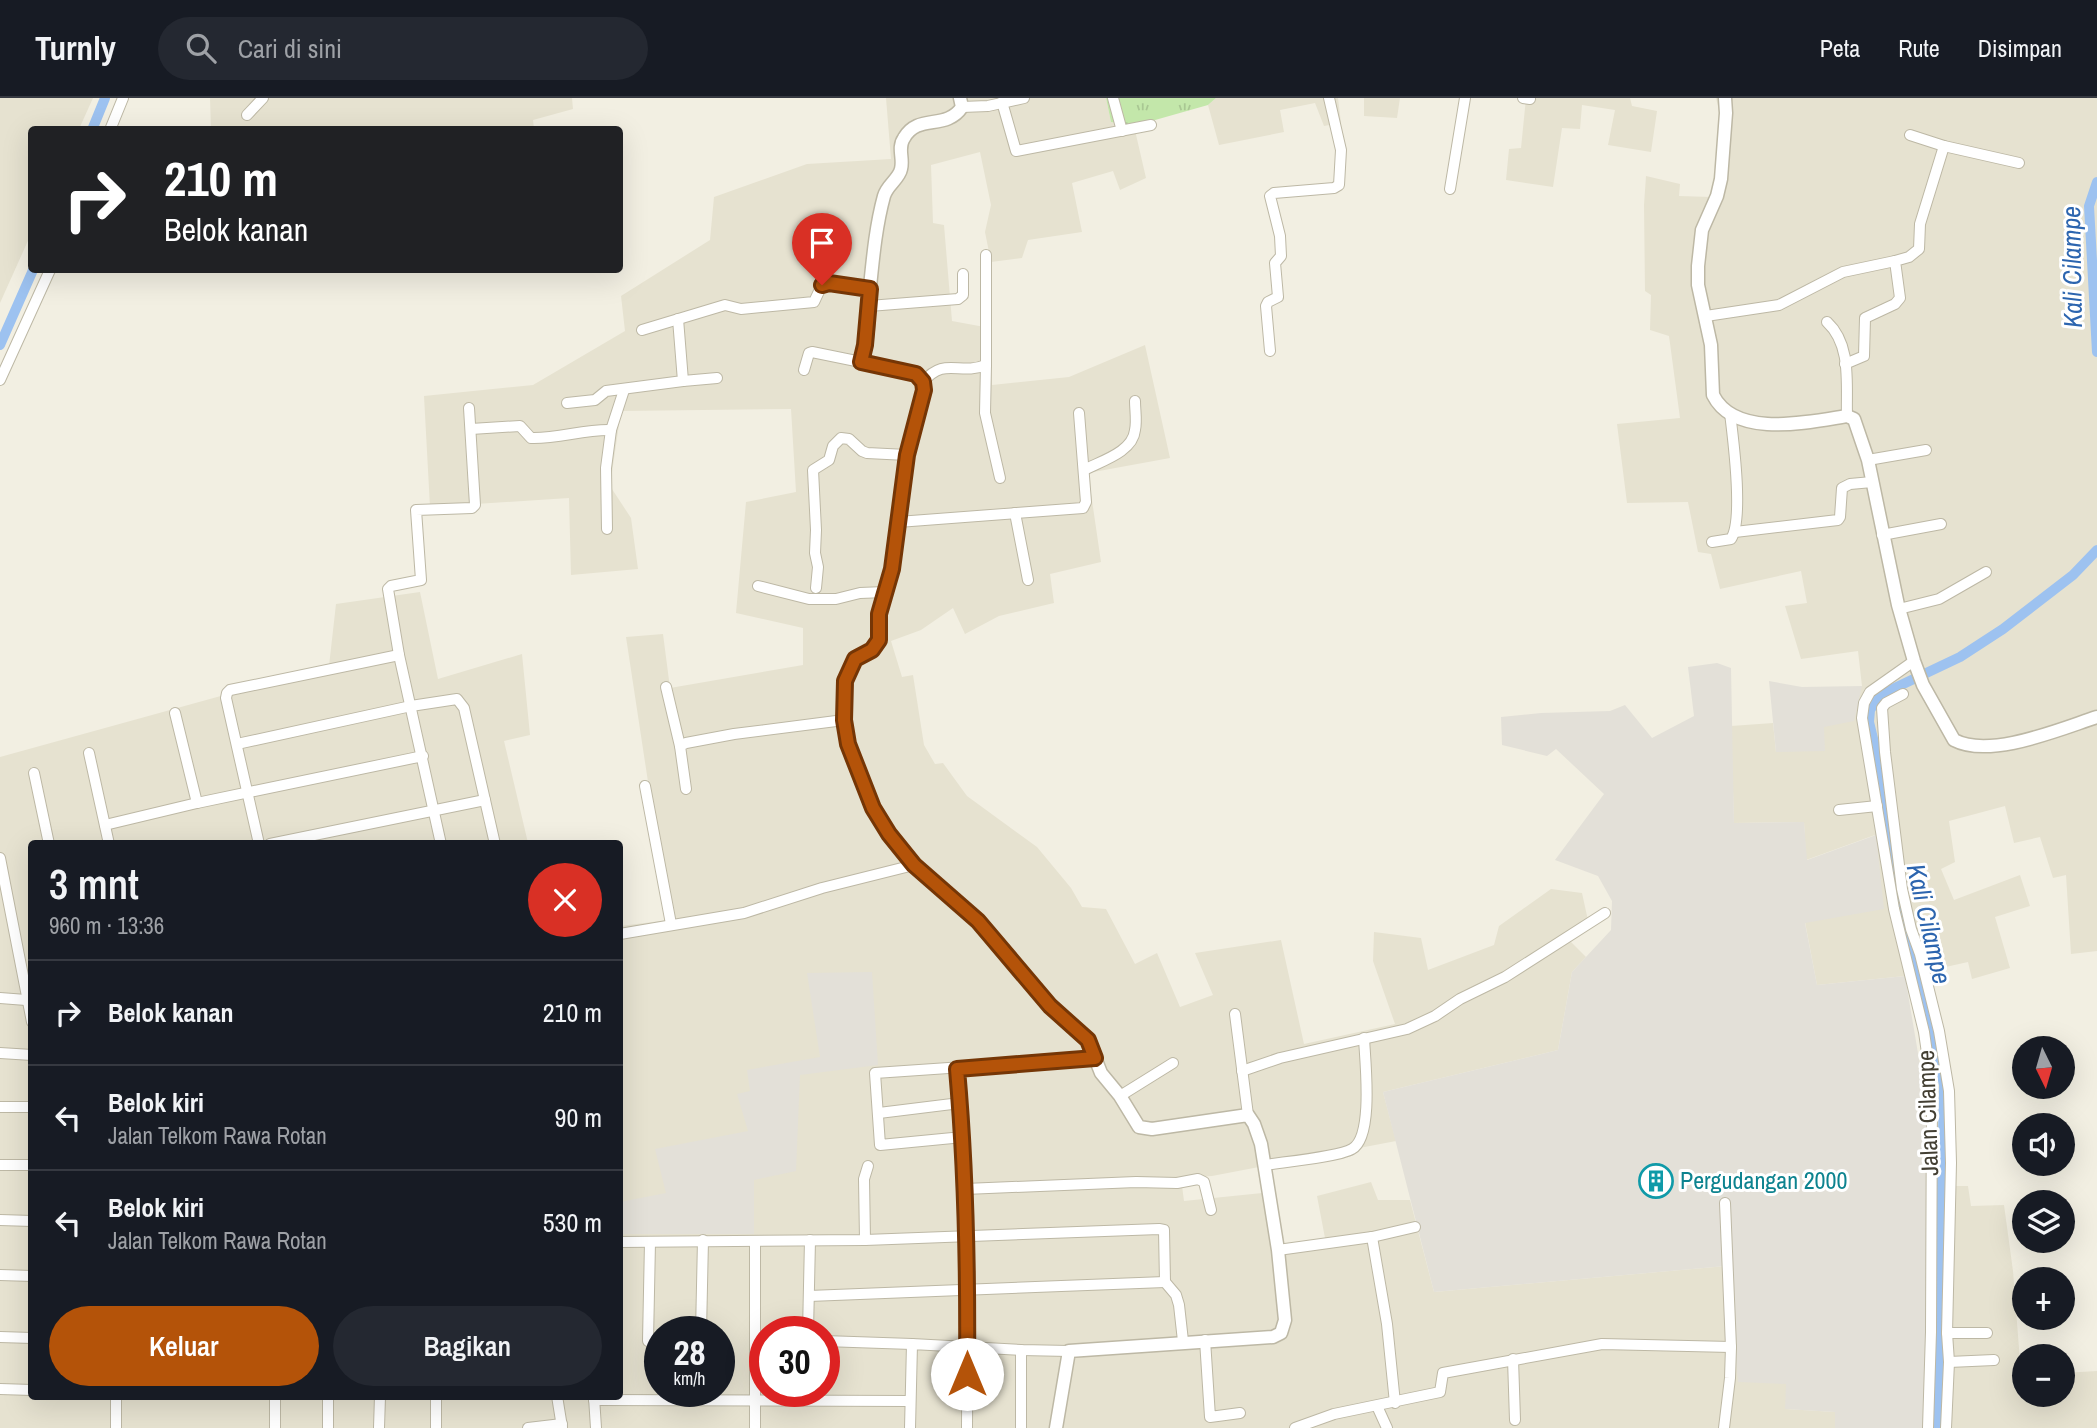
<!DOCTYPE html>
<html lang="id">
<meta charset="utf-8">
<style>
body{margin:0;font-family:"Archivo Narrow",sans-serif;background:#242831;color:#f1f3f6;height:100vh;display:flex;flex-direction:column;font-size:26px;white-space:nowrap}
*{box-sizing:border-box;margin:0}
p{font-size:23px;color:#9ea1a6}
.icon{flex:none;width:38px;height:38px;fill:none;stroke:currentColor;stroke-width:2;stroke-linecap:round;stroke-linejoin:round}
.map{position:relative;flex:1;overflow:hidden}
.details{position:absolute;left:28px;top:742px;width:595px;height:560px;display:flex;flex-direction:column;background:#171b24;border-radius:7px;box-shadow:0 7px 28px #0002}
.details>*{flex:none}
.top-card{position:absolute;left:28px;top:28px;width:595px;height:147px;border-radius:7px;box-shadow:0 7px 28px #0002;background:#202124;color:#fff;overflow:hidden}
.needle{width:46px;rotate:175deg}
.tools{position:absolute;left:2012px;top:938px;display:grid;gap:14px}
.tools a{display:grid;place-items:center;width:63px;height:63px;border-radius:50%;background:#171b24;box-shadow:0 7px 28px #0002;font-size:35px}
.speed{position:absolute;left:644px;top:1218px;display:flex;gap:14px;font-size:35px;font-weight:700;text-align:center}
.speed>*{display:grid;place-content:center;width:91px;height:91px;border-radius:50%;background:#171b24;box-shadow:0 7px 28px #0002;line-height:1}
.speed small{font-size:18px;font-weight:400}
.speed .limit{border:10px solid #d22;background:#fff;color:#111}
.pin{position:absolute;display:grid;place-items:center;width:60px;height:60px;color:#fff;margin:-72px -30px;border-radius:50% 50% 50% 0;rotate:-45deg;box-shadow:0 0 7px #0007}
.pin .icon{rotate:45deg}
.me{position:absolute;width:77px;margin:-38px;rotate:0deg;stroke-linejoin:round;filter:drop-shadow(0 0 5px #0008)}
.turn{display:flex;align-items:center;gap:24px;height:147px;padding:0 21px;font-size:32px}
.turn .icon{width:91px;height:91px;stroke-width:2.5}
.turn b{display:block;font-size:49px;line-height:60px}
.round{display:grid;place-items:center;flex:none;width:74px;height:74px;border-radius:37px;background:#242831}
.head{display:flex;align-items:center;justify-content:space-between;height:119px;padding:0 21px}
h1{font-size:42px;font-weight:600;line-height:52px}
.primary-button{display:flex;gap:14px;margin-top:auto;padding:14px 21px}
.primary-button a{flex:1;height:80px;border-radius:42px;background:#b45309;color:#fff;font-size:28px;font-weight:600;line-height:80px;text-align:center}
.primary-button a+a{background:#242831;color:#f1f3f6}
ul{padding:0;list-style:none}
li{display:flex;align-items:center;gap:21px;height:105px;padding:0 21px;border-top:2px solid #363941}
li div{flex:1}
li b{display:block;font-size:26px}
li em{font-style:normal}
header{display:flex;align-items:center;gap:42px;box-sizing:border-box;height:98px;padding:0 35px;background:#171b24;border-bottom:2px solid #363941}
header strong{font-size:33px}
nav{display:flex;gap:38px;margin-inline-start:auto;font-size:24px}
.search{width:490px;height:63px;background:#242831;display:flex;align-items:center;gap:18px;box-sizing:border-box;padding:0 24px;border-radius:38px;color:#9ea1a6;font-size:26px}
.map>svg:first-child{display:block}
.residential{fill:#e6e2d0;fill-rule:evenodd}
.industrial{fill:#e3e0d8}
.grass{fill:url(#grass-tufts)}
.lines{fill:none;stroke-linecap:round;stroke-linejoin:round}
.canal{stroke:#9dc2f0;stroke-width:10}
.minor-casing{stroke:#bdb8a5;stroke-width:12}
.tertiary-casing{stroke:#bdb8a5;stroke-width:15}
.minor{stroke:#fff;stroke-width:10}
.tertiary{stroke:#fff;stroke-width:12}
.route-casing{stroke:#753606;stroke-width:18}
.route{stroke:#b45309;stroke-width:12}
.labels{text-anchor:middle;stroke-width:6;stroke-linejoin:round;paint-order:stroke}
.street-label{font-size:24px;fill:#433f33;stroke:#fff}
.culture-label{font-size:24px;fill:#0d838f;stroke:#fff;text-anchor:start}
.water-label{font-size:26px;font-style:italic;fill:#2c65af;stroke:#fff}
</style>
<header>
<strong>Turnly</strong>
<div class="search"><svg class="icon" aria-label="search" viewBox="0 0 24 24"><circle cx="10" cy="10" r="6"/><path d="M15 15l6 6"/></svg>Cari di sini</div>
<nav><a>Peta</a><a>Rute</a><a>Disimpan</a></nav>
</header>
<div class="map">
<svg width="2097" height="1330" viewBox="0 0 2097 1330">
<defs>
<pattern id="grass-tufts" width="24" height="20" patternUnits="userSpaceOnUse" patternTransform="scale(1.75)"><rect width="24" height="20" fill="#c3e7aa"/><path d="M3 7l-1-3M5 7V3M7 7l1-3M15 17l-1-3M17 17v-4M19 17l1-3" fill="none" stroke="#a9c793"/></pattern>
</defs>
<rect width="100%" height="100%" fill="#f2efe2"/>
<g class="residential">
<polygon points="0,0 93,0 79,31 32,32 31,136 0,205"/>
<polygon points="210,0 572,0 573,11 533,22 534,31 211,32"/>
<path d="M886,0H1106L1111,24L1134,28L1146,80L1120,92L1113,73L1072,85L1082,134L1028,142L1022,160L991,164L985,134L991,107L980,54L931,67L933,125L944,127L952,223L990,230L992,287L1069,279L1145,247L1170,360L1088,375L1101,464L1050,476L1054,505L999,518L965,536L953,510L921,532L891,543L902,579L913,577L924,647L935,666L943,665L967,698L1037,749L1071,790L1082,809L1106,811L1135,866L1157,855L1180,909L1213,897L1195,855L1281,842L1304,946L1395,926L1373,863L1374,834L1421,840L1428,872L1494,847L1499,828L1551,791L1582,795L1589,827L1570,843L1586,859L1572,874L1558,952L1383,994L1396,1043L1212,1078L1181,1080L1184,1103L1273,1094L1283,1148L1325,1140L1317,1098L1371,1084L1378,1102H1410L1434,1194L1726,1168L1786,1286V1311L1835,1314V1330H0V659L329,568L336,506L420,494L438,581L522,556L530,637L504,643L528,745L32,746V1298H620V828L669,822L626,539L663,536L670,590L803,567V530L736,515L746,404L796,394L791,311L621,313L610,388L631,420L638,471L571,477L569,400L430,409L424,298L533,287L625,233L621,198L710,142L714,99L807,66L891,61ZM660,1234H719V1293H660ZM765,1234H824V1293H765Z"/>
<polygon points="1216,0 1338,0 1341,25 1324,28 1315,5 1280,12 1284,34 1219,47 1208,7"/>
<polygon points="1364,0 1400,0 1397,20 1364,18"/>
<polygon points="1526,0 1630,0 1632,8 1657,13 1651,54 1608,47 1615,12 1582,7 1580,31 1562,30 1553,89 1506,82 1509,51 1521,50"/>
<polygon points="1716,0 2097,0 2097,853 2071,856 2066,777 2053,780 2040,739 2014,745 2005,708 1949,723 1955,764 1941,771 1954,802 2020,777 2030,808 1995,819 2010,870 1972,881 1968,864 1905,878 1817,887 1805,824 1875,737 1806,762 1804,724 1734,725 1731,628 1773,625 1776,654 1824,628 1862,588 1858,553 1801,561 1785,508 1807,505 1801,473 1720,491 1711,456 1698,454 1688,404 1627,405 1617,326 1680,320 1669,238 1650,232 1651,197 1645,193 1644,107 1646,78 1680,86 1679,98 1711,99 1722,26"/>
<polygon points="1956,1088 1968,1088 1971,1108 2004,1107 2013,1173 2023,1302 2042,1301 2042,1297 2063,1297 2063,1275 2097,1273 2097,1330 1947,1330"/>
</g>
<g class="industrial">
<polygon points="1717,565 1731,570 1734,725 1804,724 1807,762 1876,737 1884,811 1805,825 1817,887 1905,878 1922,979 1930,1091 1924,1330 1835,1330 1835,1314 1785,1311 1786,1286 1738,1284 1726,1168 1434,1194 1383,994 1558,952 1572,874 1611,832 1612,803 1598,778 1555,762 1604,696 1556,651 1547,658 1502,647 1501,619 1541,615 1610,613 1625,607 1652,640 1694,618 1688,569"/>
<polygon points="1769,583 1802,589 1862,588 1854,623 1824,629 1825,653 1776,654"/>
<polygon points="872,874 878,967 800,977 796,1073 754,1082 754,1136 620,1136 620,1104 666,1095 655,1051 748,1033 737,996 750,993 747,972 820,959 807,875"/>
</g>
<polygon class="grass" points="1106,0 1216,0 1208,7 1134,28 1111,24"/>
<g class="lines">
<g class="canal">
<polyline points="92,32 105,0"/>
<polyline points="2097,84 2089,108 2097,254"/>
<polyline points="0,247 33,172"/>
<polyline points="1937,1330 1944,987 1921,879 1906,834 1889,756 1881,674 1869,624 1870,612 1880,597 1960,559 2003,531 2073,477 2097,452"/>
</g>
<g class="minor-casing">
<g id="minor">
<polyline points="1113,0 1122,33"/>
<polyline points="1523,0 1530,1"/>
<polyline points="1002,4 1016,53 1151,27"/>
<polyline points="962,9 988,8 1024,0"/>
<polyline points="247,17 263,0"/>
<polyline points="110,32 123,0"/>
<polyline points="1944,48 2019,65"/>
<polyline points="1450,91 1465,0"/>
<polyline points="869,208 958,201 963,197 963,176"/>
<polyline points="1706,218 1779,207 1843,174 1895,163"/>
<path d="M1827,224C1852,247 1846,286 1847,318"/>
<polyline points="642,232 725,207 741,211 814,204 822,187 829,185 870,191"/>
<polyline points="1270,253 1266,208 1268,204 1278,199 1275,165 1281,158 1280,138 1270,98 1274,95 1334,90 1339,87 1341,52 1329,0"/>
<polyline points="1845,266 1864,258 1865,220 1895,206 1900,200 1895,163 1909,159 1919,151 1920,126 1944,48 1910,37"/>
<polyline points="986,267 985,315 1000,380"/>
<polyline points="804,272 809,255 812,254 861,264"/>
<polyline points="0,282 50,172"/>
<polyline points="683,283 717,280"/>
<path d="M923,284C945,258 959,278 986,267V157"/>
<polyline points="567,305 595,302 606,293 683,283 678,221"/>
<path d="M471,331L520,328L531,340C558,341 584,331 611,332"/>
<polyline points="1868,362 1926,352"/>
<path d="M1084,372C1101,363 1133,354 1135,332C1137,323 1135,312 1135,303"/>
<polyline points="1015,415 1028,482"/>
<polyline points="898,424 1083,410 1086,404 1079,315"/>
<polyline points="607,431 606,370 611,332 624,292"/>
<polyline points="1735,434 1838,422 1840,419 1842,390 1850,386 1872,384"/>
<polyline points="1882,437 1941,426"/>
<path d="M1712,444L1731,441C1744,421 1733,340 1730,315"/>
<polyline points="758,488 809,501 836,501 860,495 885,494"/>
<polyline points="816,490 818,469 815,455 816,432 813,372 829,362 833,348 841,340 849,341 862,353 867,355 907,357"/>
<polyline points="1899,511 1939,501 1986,474"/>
<polyline points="1914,563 1870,594 1864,605 1862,620 1894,811 1924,934 1932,990 1931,1234 1928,1330"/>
<polyline points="666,589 680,648"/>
<polyline points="1903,596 1886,605 1882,610 1885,654 1902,791 1911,831 1920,856 1939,933 1949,993 1951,1065 1947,1235 1949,1264 1946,1330"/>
<polyline points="175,615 197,705"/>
<polyline points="237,646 411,608 457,601 464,610 495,746"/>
<polyline points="89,655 109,746"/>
<polyline points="34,675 49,746"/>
<polyline points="645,688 671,826"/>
<polyline points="686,691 680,648 686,645 734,636 844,622"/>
<polyline points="1839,712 1877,708"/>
<polyline points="105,727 197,705 423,658"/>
<polyline points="259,746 226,600 227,595 230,592 399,557"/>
<polyline points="270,746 485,702"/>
<polyline points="441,746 399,557 388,491 391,488 421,482 416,412 472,410 475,407 469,310"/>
<polyline points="0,760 32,924"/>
<polyline points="620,836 744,815 822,790 914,767"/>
<polyline points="0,900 26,902"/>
<polyline points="1235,916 1248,1017"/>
<polyline points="0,955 32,957"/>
<polyline points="957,971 963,1039 968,1138 967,1330"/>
<polyline points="1242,973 1280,960 1407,931 1435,918 1460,901 1505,879 1605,815"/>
<polyline points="1120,998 1173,965"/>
<polyline points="0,1009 32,1009"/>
<polyline points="879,1015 960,1005"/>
<polyline points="963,1039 880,1047 875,975 1095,960"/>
<polyline points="0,1067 32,1067"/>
<path d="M1265,1067C1284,1064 1338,1059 1352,1051C1374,1039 1365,963 1364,940"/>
<polyline points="965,1091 1136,1084 1177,1085 1198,1081 1204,1084 1211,1112"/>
<polyline points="0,1122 32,1123"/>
<polyline points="1372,1139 1387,1226 1395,1305"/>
<polyline points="865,1142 864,1081 868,1068"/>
<polyline points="755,1143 755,1330"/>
<polyline points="620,1144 865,1142 1159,1131 1164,1132 1165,1184 1176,1197 1179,1207 1183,1243"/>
<polyline points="1278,1152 1372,1139 1415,1129"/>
<polyline points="0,1177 32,1178"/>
<polyline points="809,1198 1165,1184"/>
<polyline points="701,1234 703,1142"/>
<polyline points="808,1234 810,1142"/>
<polyline points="1947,1235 1987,1235"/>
<polyline points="0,1239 32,1240"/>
<polyline points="1205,1242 1210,1319 1240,1315"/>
<polyline points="648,1243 650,1144"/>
<polyline points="824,1243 912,1246"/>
<polyline points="1021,1252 1021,1330"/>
<polyline points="1513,1261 1515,1322"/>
<polyline points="1949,1264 1994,1262"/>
<polyline points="0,1291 32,1292"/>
<polyline points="116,1298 116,1330"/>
<polyline points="275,1298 275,1330"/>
<polyline points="328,1298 328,1330"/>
<polyline points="436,1298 436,1330"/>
<polyline points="557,1298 562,1329"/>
<polyline points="594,1299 596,1330"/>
<polyline points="594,1302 910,1303"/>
<polyline points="1377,1308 1387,1330"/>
<polyline points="379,1330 380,1298"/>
<polyline points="528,1330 562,1326"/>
<polyline points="910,1330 912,1246 1021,1252 1069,1253"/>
<polyline points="1295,1330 1334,1316 1440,1294 1443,1275 1602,1246 1731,1249"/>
<polyline points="1724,1330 1730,1280 1731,1249 1725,1105"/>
</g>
</g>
<g class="tertiary-casing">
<g id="tertiary">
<path d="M960,0L962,9C946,33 918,15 904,40C897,50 904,60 901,71C899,81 887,87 884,98C876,127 873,159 870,189C868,213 870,240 861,264L916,277L923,284L924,292L907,357L892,471L879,516V542L872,552L855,561L845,583L844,622L848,646L873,710L889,736L914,767L978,823L1050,908L1088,942L1101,975L1120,998L1139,1029L1152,1031L1248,1017L1254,1026L1261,1046L1278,1152L1285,1222L1281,1235L1273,1239L1069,1253L1056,1330"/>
<path d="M1725,0L1726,15L1721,81L1717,98L1702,132L1698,168V187L1711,247L1713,297C1735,341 1809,324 1847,318L1854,321L1868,362L1898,507L1914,563L1923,587L1954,642C1990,661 2060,631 2097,619"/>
</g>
</g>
<use href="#minor" class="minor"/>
<use href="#tertiary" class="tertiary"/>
</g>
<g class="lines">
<g class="route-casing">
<path id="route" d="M822,187L829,185L870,191L865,247L861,264L916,276L923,284L924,292L907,357L892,471L879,516V542L872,552L855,561L845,583L844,622L848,646L873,710L889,736L914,767L978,823L1050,908L1088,942L1095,960L957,971C966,1073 968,1174 967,1276"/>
</g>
<use href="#route" class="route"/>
</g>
<defs>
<g id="building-ring" transform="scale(1.75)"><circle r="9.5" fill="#fff" stroke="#0f9aa8" stroke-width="1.5"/><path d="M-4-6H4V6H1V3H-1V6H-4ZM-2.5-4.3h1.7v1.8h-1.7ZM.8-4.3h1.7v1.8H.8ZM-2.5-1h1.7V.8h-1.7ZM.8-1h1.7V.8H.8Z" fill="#0f9aa8"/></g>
</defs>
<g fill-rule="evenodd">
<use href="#building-ring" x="1656" y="1083"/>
</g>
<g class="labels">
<g class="street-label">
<text transform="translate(1928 1015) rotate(-92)" y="8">Jalan Cilampe</text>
</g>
<g class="culture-label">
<text x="1680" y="1091">Pergudangan 2000</text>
</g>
<g class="water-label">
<text transform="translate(2072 169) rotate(-91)" y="9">Kali Cilampe</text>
<text transform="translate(1929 826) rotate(77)" y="9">Kali Cilampe</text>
</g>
</g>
</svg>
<div class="tools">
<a><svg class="needle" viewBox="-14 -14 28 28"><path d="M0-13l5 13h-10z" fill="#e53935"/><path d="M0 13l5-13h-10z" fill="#9ea1a6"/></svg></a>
<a><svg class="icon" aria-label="sound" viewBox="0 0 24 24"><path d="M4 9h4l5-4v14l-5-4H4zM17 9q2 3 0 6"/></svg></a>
<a><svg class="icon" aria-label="layers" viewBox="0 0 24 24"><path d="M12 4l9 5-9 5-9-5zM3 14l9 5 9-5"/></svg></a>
<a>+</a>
<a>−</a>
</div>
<div class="speed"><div>28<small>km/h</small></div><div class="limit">30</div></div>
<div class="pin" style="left:822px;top:187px;background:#d93025"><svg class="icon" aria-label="arrive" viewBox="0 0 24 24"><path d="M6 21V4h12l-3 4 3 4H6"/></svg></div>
<svg class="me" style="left:967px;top:1276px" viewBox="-20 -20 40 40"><circle r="19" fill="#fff"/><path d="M0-13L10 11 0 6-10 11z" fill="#b45309"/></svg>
<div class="top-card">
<div class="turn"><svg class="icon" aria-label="right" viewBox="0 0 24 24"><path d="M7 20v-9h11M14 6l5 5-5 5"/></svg><div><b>210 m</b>Belok kanan</div></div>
</div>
<section class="details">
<div class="head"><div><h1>3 mnt</h1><p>960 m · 13:36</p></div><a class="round" style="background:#d93025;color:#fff"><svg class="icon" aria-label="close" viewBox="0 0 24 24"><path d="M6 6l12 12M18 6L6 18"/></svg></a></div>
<ul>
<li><svg class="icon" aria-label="right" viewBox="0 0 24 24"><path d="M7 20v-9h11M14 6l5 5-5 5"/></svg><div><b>Belok kanan</b></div><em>210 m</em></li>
<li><svg class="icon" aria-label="left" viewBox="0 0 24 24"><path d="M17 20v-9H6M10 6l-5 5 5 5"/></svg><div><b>Belok kiri</b><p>Jalan Telkom Rawa Rotan</p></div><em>90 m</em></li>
<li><svg class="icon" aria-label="left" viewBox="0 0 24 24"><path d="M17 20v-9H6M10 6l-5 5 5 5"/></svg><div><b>Belok kiri</b><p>Jalan Telkom Rawa Rotan</p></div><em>530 m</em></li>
</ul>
<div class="primary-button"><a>Keluar</a><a>Bagikan</a></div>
</section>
</div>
